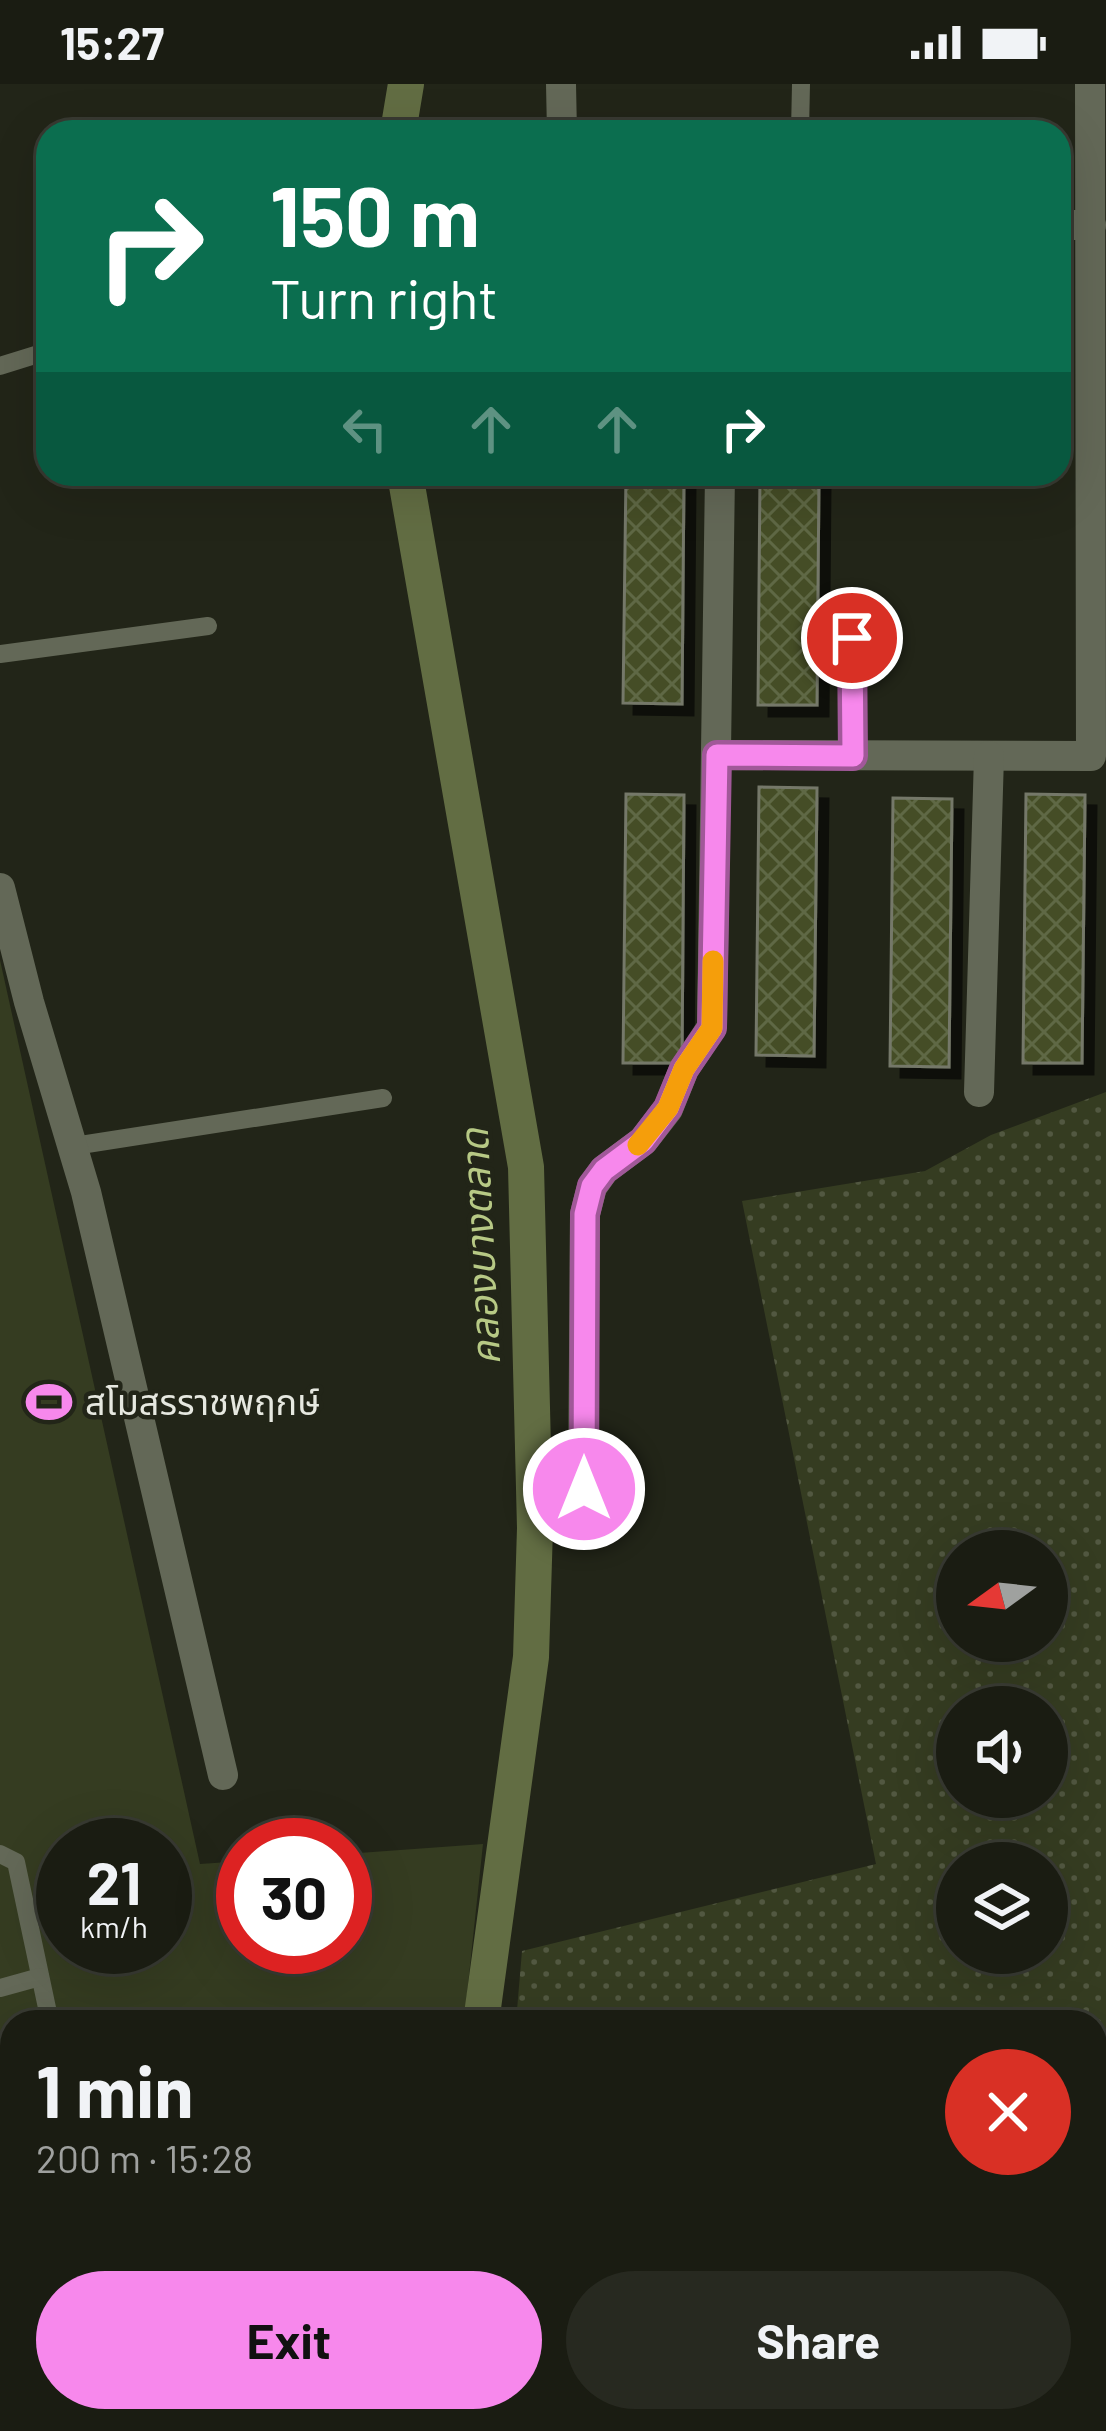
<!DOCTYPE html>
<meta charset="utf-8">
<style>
body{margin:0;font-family:Barlow,"Noto Sans Thai",sans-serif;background:#272920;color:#f1f3f6;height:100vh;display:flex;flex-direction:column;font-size:45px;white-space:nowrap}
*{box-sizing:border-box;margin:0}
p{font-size:39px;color:#9fa19f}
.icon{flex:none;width:66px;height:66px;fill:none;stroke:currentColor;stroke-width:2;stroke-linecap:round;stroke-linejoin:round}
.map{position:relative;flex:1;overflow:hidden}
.details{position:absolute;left:0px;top:1926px;width:1107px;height:423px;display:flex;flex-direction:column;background:#1a1c12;border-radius:36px 36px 0 0;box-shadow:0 12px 48px #0002,0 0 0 3px #383a32}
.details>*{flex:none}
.guide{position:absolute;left:36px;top:36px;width:1035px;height:366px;border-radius:36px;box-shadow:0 12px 48px #0002,0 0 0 3px #383a32;background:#0b6e4f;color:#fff;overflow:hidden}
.needle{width:78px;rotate:255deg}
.buttons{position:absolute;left:936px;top:1446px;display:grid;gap:24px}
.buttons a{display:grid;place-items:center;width:132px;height:132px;border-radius:50%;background:#1a1c12;box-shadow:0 12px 48px #0002,0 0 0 3px #383a32;font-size:60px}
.speed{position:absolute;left:36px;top:1734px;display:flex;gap:24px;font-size:60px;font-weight:700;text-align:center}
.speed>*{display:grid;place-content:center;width:156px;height:156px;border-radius:50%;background:#1a1c12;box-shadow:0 12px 48px #0002,0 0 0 3px #383a32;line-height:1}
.speed small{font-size:30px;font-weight:400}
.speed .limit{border:18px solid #d22;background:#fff;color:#111}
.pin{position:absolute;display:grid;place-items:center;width:102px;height:102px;color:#fff;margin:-51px;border:6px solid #fff;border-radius:50%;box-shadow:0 3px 12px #0007}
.me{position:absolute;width:132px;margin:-66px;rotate:0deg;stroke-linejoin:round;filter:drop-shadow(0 0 9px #0008)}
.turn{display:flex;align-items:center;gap:42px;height:252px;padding:0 36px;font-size:54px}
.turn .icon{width:156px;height:156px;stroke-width:2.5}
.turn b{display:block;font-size:84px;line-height:102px}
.lanes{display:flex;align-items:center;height:114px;padding:0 36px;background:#0003;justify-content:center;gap:60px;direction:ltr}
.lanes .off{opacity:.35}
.round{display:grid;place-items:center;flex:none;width:126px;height:126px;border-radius:63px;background:#272920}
.headline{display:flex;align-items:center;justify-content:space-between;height:204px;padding:0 36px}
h1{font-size:72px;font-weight:700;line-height:90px}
.primary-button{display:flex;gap:24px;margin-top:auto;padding:24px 36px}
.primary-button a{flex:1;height:138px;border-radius:72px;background:#f788ec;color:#111;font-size:48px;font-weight:700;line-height:138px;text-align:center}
.primary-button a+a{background:#272920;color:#f1f3f6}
.status{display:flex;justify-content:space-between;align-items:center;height:84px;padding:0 60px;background:#1a1c12;direction:ltr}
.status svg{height:33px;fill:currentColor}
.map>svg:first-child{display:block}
.grass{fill:url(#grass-dots);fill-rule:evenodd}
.garden{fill:#353c21;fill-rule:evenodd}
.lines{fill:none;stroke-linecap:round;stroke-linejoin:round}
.canal{stroke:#626d43;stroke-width:36}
.building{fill:url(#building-cross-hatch);stroke:#747869;stroke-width:3;filter:url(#shadow)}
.service{stroke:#636857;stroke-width:18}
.minor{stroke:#636857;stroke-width:30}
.route-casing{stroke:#a15899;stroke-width:30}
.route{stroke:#f788ec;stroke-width:21}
.slow{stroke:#f59e0b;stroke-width:21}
.labels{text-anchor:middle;stroke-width:9;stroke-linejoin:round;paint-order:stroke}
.poi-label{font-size:36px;fill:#e6e8e0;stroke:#222518;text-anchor:start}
.water-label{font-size:39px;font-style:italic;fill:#b7c985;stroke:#222518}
</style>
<div class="status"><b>15:27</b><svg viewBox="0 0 49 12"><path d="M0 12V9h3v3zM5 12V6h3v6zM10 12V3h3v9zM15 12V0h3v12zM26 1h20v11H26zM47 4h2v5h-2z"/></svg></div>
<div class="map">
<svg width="1106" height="2347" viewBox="0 0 1106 2347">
<defs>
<pattern id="grass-dots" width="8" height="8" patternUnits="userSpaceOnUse" patternTransform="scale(3)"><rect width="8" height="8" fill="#353c21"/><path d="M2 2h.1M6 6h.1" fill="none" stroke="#525841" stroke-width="1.8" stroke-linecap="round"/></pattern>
<pattern id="building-cross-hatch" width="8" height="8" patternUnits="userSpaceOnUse" patternTransform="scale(3)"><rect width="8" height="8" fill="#444e26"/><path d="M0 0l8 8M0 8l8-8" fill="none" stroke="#5f6845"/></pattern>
<filter id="shadow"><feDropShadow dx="11" dy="11" stdDeviation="0" flood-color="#0009"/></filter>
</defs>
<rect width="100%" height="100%" fill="#222518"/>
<g class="grass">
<path d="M1106,1008V2264L1095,2267V1938H516L522,1867L876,1780L742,1117L925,1087L991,1051ZM957,1467H1047V1557H957ZM957,1623H1047V1713H957ZM957,1779H1047V1869H957Z"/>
<polygon points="480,2337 771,2337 725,2347 479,2347"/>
</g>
<path class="garden" d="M0,876L200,1780L243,1777V1863H345V1770L483,1760L464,1938H12V2337H420L419,2347H0ZM63,1761H165V1863H63Z"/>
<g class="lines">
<g class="canal">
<polyline points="398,48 406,0"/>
<polyline points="405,390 526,1083 535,1444 531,1573 481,1938"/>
<polyline points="439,2347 440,2337"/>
</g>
</g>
<g class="building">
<polygon points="626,390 684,390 682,620 623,619"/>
<polygon points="760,390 819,390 817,621 758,621"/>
<polygon points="759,703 817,704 814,972 756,971"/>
<polygon points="626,710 684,711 682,979 623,979"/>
<polygon points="1026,710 1085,711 1082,979 1023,979"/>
<polygon points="893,714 952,715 949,983 890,982"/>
</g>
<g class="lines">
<g class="service">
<polyline points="800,48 801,0"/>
<polyline points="0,282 48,267"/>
<polyline points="852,554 853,672"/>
<polyline points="0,570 208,542"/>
<polyline points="74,1062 383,1014"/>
<polyline points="0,1770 16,1778 50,1938"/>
<polyline points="0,1904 40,1893"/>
<polyline points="231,2347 249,2342 288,2347"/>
</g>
<g class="minor">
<polyline points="561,0 562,48"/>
<polyline points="1059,141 1091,141"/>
<polyline points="717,671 1091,672 1090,0"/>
<polyline points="0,804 29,918 86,1108 223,1691"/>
<polyline points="979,1008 989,672"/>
<polyline points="583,1405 585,1130 592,1103 604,1086 643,1057 668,1025 684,985 712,943 720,390"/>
<polyline points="1095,2310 1106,2307"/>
<polyline points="942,2347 983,2337"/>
</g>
</g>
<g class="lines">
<g class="route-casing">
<polyline id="route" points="584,1405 585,1130 592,1102 604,1086 643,1057 668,1024 684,985 712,944 717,671 853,672 852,554"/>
</g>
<use href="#route" class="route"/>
<polyline class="slow" points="638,1061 668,1024 684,985 712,944 713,877"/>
</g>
<defs>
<g id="stadium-bare" transform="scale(3.6)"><path d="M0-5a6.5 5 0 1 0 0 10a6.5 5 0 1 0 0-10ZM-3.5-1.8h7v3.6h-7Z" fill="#f788ec" stroke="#222518" stroke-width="2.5" paint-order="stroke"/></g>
</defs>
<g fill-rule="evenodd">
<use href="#stadium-bare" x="49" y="1318"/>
</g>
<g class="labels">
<g class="poi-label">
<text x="85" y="1331">สโมสรราชพฤกษ์</text>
</g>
<g class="water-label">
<text transform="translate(480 1163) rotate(-93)" y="14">คลองบางตลาด</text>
</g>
</g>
</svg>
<div class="buttons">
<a><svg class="needle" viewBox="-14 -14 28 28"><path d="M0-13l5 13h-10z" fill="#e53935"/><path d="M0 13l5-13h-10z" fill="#9fa19f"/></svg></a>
<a><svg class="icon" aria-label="sound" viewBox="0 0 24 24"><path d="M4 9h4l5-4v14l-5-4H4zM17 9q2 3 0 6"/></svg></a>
<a><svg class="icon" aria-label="layers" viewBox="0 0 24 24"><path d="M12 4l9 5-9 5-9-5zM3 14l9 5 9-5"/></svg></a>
</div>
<div class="speed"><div>21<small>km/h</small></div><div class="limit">30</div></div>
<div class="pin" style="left:852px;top:554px;background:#d93025"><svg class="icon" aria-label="arrive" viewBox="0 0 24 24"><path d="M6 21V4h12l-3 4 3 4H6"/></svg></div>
<svg class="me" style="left:584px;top:1405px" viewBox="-20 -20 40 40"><circle r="17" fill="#f788ec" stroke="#fff" stroke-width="3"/><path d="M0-11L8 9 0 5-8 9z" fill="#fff"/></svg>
<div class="guide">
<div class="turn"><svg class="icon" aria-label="right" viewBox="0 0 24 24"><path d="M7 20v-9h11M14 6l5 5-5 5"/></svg><div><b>150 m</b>Turn right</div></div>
<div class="lanes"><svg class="icon off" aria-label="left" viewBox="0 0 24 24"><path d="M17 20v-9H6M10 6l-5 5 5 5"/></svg><svg class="icon off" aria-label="ahead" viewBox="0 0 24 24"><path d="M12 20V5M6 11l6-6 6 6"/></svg><svg class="icon off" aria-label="ahead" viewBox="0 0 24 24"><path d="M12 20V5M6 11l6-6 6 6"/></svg><svg class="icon" aria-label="right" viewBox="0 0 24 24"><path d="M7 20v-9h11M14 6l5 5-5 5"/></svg></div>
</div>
<section class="details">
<div class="headline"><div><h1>1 min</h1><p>200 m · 15:28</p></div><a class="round" style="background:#d93025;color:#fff"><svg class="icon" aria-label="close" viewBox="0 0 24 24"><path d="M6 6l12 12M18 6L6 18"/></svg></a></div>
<div class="primary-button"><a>Exit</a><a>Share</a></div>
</section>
</div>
